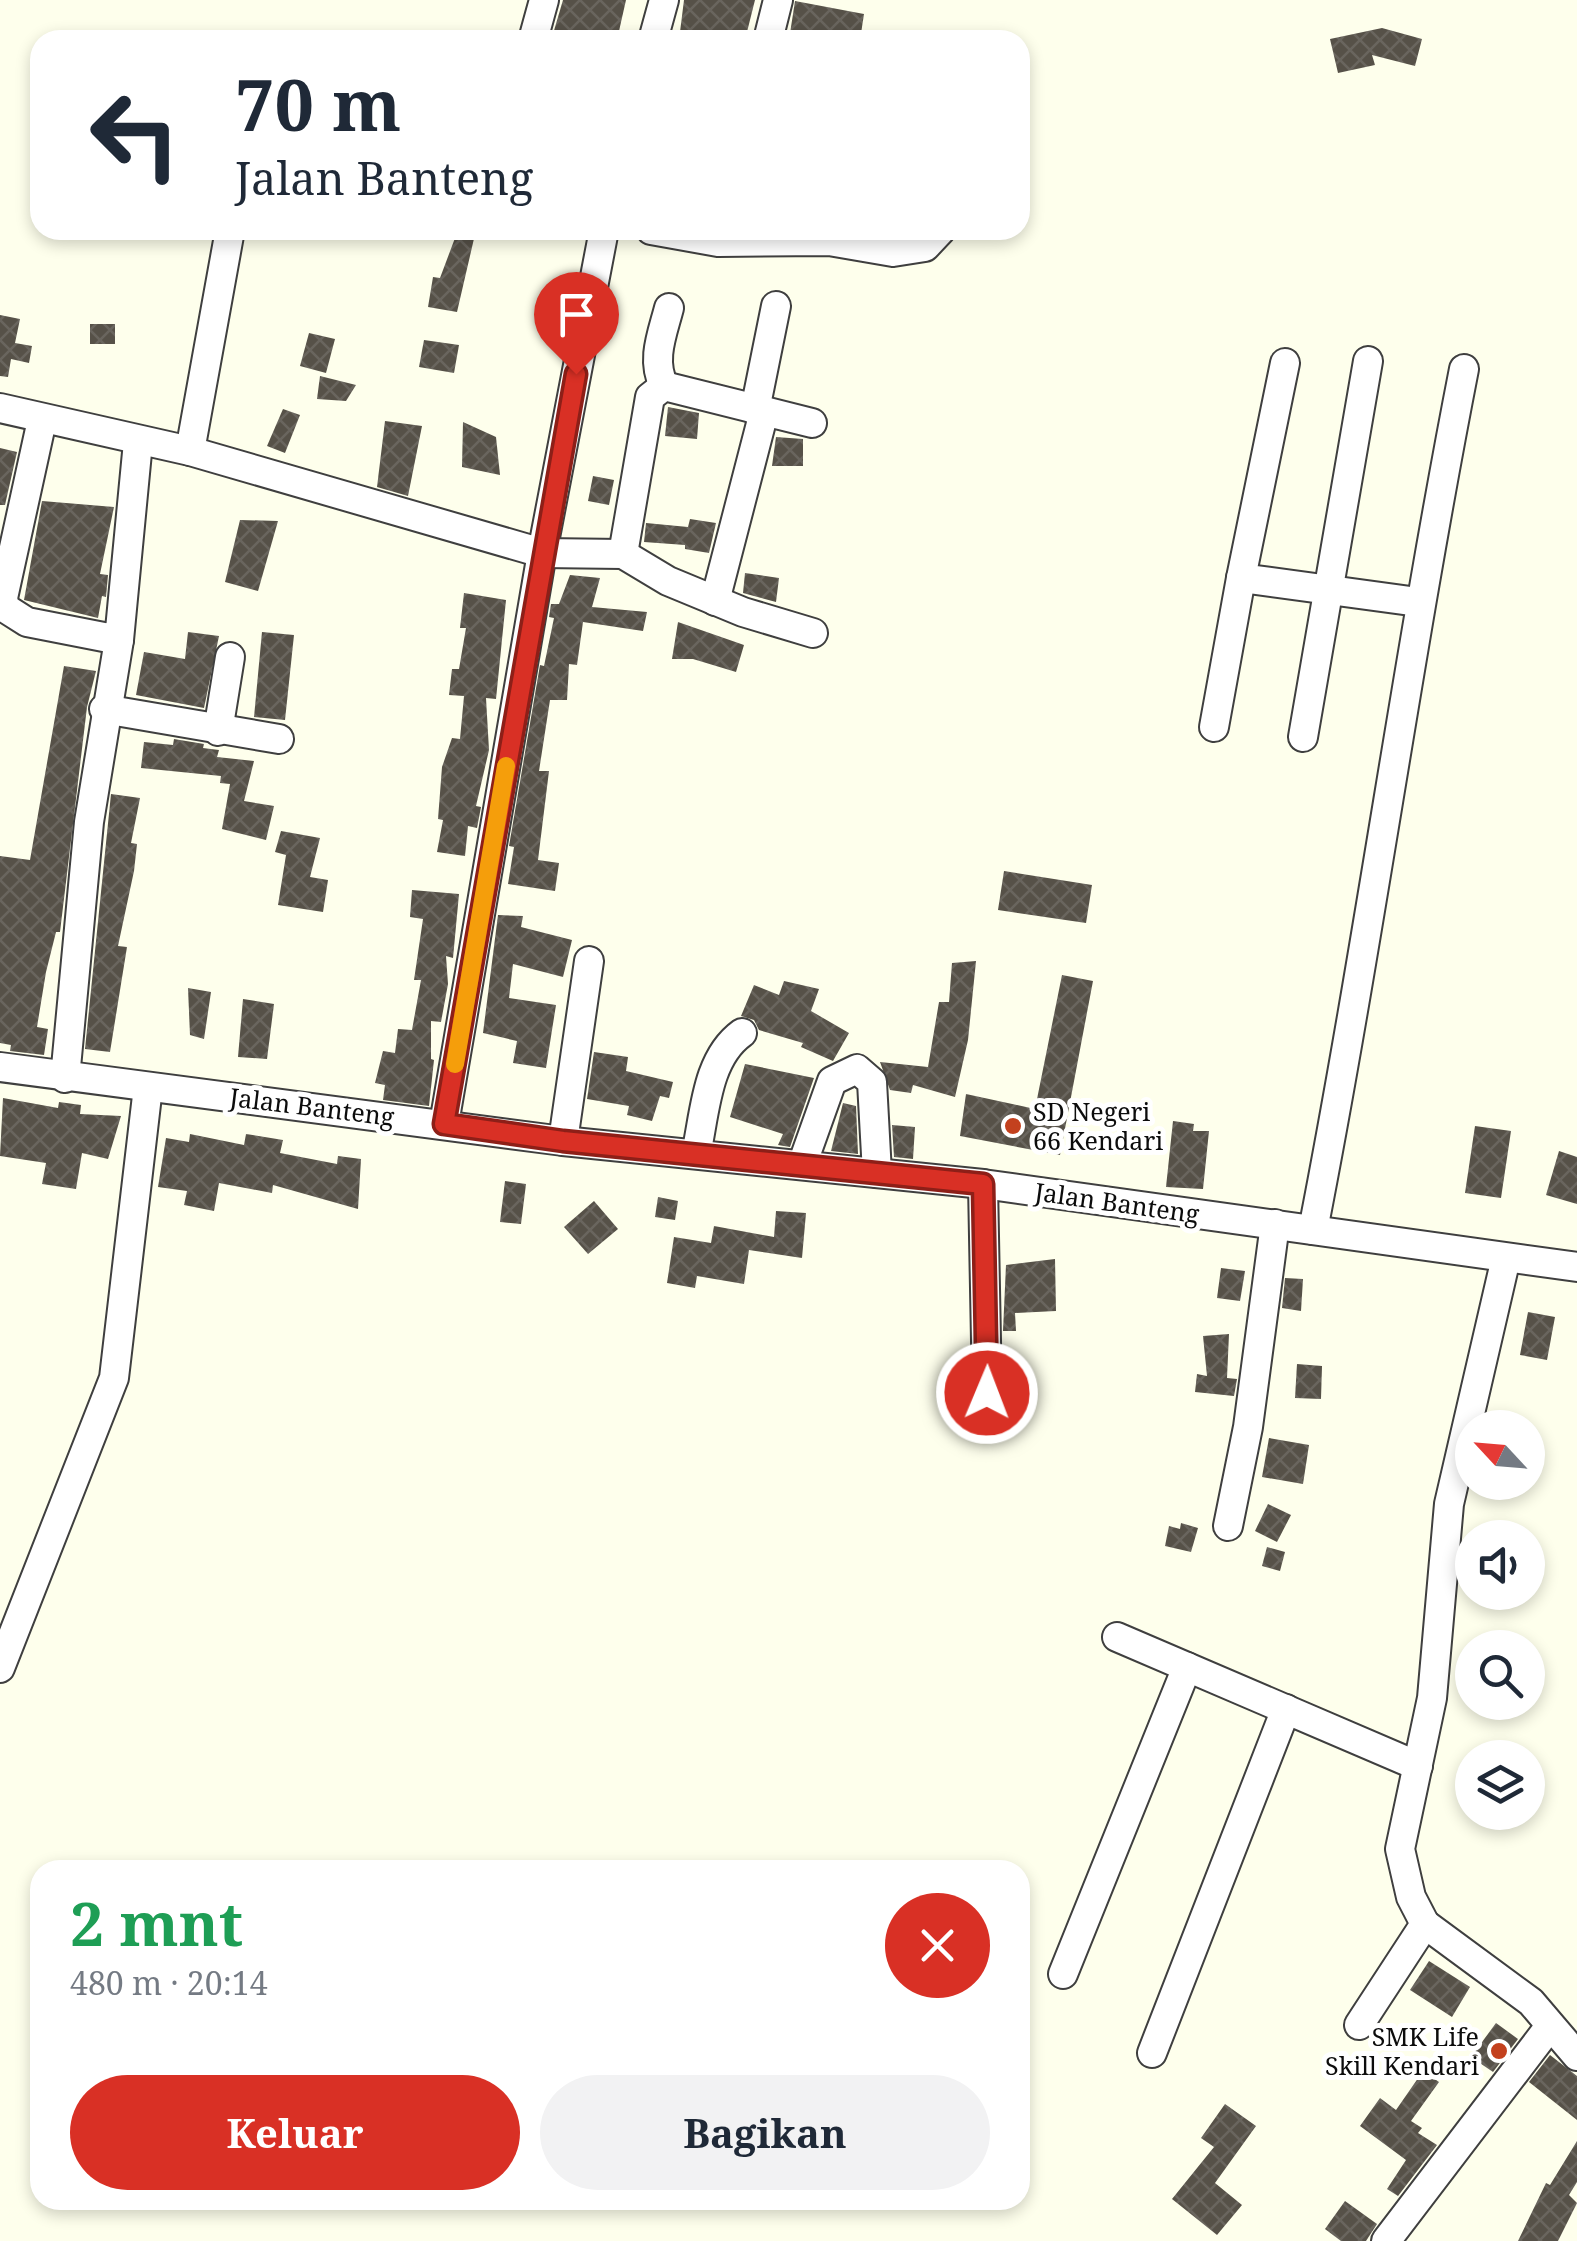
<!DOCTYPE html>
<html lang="id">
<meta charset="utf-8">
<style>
body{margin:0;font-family:"Noto Serif",serif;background:#f2f2f3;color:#1f2937;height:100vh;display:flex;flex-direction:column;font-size:38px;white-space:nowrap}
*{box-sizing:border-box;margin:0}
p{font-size:32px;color:#747a83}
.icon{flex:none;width:55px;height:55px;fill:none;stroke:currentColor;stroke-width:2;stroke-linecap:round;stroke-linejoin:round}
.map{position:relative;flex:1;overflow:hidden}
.drawer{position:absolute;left:30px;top:1860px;width:1000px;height:350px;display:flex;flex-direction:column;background:#fff;border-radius:30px;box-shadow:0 5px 15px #0003}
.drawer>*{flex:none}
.hud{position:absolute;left:30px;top:30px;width:1000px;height:210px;border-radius:30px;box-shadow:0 5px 15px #0003;background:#fff;color:#1f2937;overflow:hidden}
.needle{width:65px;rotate:296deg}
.controls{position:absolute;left:1455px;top:1410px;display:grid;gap:20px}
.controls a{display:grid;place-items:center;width:90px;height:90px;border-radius:50%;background:#fff;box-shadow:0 5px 15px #0003;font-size:50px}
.pin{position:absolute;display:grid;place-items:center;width:85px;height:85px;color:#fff;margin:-102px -42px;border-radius:50% 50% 50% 0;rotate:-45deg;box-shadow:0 0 10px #0007}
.pin .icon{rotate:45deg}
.me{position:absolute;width:110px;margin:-55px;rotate:1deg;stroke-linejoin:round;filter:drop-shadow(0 0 8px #0008)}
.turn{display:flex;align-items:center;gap:35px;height:210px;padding:0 40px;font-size:45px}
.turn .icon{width:130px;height:130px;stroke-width:2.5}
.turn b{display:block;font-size:70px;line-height:85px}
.round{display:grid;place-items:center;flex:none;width:105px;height:105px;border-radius:52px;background:#f2f2f3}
.overview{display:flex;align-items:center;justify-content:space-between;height:170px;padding:0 40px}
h1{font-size:60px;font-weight:700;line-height:75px;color:#1e9e55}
.cta{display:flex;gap:20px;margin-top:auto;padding:20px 40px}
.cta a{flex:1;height:115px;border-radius:60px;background:#d93025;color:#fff;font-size:40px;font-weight:700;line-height:115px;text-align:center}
.cta a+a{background:#f2f2f3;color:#1f2937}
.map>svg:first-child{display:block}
.building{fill:url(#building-cross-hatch)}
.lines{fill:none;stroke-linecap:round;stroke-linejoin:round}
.minor-casing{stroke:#3f3f3f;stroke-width:32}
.minor{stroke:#fff;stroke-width:28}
.route-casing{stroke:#8d1f18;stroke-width:25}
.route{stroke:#d93025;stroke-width:18}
.slow{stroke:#f59e0b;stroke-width:18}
.poi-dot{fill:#c3411e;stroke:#fff;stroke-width:4}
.labels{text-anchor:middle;stroke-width:10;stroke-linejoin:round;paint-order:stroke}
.street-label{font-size:25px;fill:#0c0c0c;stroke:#fff}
.poi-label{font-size:25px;fill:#0c0c0c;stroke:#fff;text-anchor:start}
</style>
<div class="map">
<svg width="1577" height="2241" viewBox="0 0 1577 2241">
<defs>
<pattern id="building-cross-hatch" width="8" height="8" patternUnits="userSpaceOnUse" patternTransform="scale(2.5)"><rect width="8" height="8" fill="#565148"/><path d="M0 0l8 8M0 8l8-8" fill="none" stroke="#69655e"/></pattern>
</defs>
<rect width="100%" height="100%" fill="#feffec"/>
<g class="building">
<polygon points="563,0 626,0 617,40 553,34"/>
<polygon points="684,0 755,0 745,40 679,40"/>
<polygon points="795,1 864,14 860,40 789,40"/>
<polygon points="1382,28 1422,39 1415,66 1372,55 1375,65 1338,73 1330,39"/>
<polygon points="458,230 476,230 457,312 428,307 433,277 440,278"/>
<polygon points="0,315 20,319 15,343 32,346 29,363 11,359 8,377 0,376"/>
<rect x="90" y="324" width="25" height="20"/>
<polygon points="309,333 335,339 326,373 300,366"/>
<polygon points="424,340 459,345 454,373 419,367"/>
<polygon points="320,376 356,385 346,401 317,399"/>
<polygon points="668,407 699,413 697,439 665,436"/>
<polygon points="283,409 300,415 285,453 267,446"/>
<polygon points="385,421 422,426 408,496 377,487"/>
<polygon points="463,422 496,437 500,475 462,467"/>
<polygon points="776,437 803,439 803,466 772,466"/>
<polygon points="0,448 17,452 5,505 0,505"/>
<polygon points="593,476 614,480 609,505 588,501"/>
<polygon points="42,501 114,507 100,574 108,575 106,597 102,596 98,618 24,600"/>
<polygon points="690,519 716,523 709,553 685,549 685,545 644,542 646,523 688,527"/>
<polygon points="240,520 278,521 258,591 225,582"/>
<polygon points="745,573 779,578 776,602 743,593"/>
<polygon points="570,575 600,578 592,607 647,612 643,631 583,622 577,665 569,664 567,700 550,700 539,771 549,771 538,860 559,863 555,891 508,884 514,847 509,846 540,665 544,666 554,618 549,617 551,604 559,604"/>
<polygon points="464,593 506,600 496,699 486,698 489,750 476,806 481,807 477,828 468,826 465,856 437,852 443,820 438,819 442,767 452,738 460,739 464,696 449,695 452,669 459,669 466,628 460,628"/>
<polygon points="678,622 744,645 736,672 693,659 672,659"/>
<polygon points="188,632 219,636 204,708 136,695 144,652 185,659"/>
<polygon points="262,632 294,635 285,720 254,717"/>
<polygon points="64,666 96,671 87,707 60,932 56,932 46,972 37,1027 48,1029 44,1055 10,1051 11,1045 0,1043 0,856 30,860"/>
<polygon points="174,739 204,744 203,748 219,750 217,757 254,761 244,801 274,806 266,840 222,829 230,784 220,783 221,776 141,768 144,742 173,745"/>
<polygon points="111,794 140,798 131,843 137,844 134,871 118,946 127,947 110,1052 85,1049"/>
<polygon points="281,831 320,838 310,877 328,880 323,912 278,905 286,855 275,852"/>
<polygon points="1004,871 1092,885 1086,923 998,910"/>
<polygon points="412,890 459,894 453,958 446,956 448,984 441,1022 431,1021 431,1059 434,1060 429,1106 383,1100 385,1085 375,1083 383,1051 395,1053 398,1029 412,1030 421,980 414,980 423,919 410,917"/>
<polygon points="498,915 523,916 521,927 572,940 563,977 513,964 509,998 556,1005 546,1068 513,1063 517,1041 483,1033"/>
<polygon points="976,961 968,1040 955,1097 913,1085 911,1093 890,1090 880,1062 928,1067 939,1002 949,1002 952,963"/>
<polygon points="1062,975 1093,981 1060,1155 960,1136 966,1094 1035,1109"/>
<polygon points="784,981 819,989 811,1011 849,1033 833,1061 801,1047 803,1043 759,1030 754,1020 741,1016 754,985 779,995"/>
<polygon points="188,988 211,992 204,1039 190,1035"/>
<polygon points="243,999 274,1004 267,1059 238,1057"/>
<polygon points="594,1052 628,1057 626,1071 673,1082 669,1098 660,1096 652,1121 627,1115 629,1106 587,1099"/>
<polygon points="745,1064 814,1078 790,1147 778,1145 783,1134 730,1117"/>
<polygon points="3,1098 58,1108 59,1102 81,1105 80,1114 121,1116 108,1159 82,1153 76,1189 42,1184 46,1163 0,1156"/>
<polygon points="843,1103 856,1106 858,1154 831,1151"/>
<polygon points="1173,1121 1194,1124 1193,1131 1209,1131 1203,1189 1166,1187"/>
<polygon points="892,1125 915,1127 913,1159 894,1157"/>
<polygon points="1475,1126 1511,1131 1501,1198 1465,1193"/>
<polygon points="190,1134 244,1145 246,1134 283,1140 280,1153 337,1164 338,1156 361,1159 358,1209 273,1185 272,1193 219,1183 214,1211 184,1205 187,1191 158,1187 166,1138 189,1142"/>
<polygon points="1559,1151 1577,1157 1577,1204 1546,1195"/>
<polygon points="505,1181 526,1184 521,1224 500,1222"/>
<polygon points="658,1197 678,1201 675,1220 655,1217"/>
<polygon points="594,1201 618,1229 588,1254 564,1227"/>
<polygon points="776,1211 806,1213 802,1258 749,1250 744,1284 697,1276 695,1288 667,1283 674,1237 711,1243 714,1226 774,1237"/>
<polygon points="1055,1259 1056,1311 1015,1313 1016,1331 1003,1331 1006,1265"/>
<polygon points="1221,1268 1245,1271 1240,1301 1217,1298"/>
<polygon points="1285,1278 1303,1279 1301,1311 1282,1308"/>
<polygon points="1528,1312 1555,1317 1547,1360 1520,1355"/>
<polygon points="1229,1334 1227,1378 1237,1379 1234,1396 1195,1392 1197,1374 1207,1376 1203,1336"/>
<polygon points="1297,1364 1322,1366 1321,1399 1295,1398"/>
<polygon points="1269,1438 1309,1445 1303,1484 1262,1477"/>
<polygon points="1268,1504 1291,1515 1277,1542 1255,1531"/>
<polygon points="1181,1523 1198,1528 1191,1552 1165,1546 1169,1526 1180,1529"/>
<polygon points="1267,1547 1285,1552 1280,1571 1262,1566"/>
<polygon points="1429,1961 1470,1987 1452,2017 1410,1990"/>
<polygon points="1496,2023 1518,2039 1493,2072 1471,2057"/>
<polygon points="1550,2055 1577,2076 1577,2120 1529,2082"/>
<polygon points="1423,2071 1439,2082 1411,2121 1422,2128 1418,2133 1437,2145 1398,2196 1387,2189 1406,2160 1360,2126 1380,2098 1396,2110"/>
<polygon points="1225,2104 1256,2126 1215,2183 1242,2205 1217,2235 1172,2199 1214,2147 1201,2138"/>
<polygon points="1577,2141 1577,2182 1569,2195 1577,2203 1558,2241 1518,2241 1546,2183 1550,2185"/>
<polygon points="1345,2201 1377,2224 1366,2241 1341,2241 1325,2229"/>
</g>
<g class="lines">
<g class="minor-casing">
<g id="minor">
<polyline points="533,40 544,0"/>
<polyline points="653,40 664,0"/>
<polyline points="768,40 778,0"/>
<polyline points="651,230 718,242 829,241 893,252 925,247 941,230"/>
<polyline points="1285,363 1241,578 1418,602"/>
<path d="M664,386C651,360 662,335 669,308"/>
<polyline points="0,408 190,451 542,553 623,554 668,581 743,612 813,633"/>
<polyline points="755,410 776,306"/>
<polyline points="42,420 3,598 5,608 27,622 119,640 138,442"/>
<polyline points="190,451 230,230"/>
<polyline points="623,554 650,397 664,386 812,423"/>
<polyline points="715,601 764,412"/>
<polyline points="104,709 279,739"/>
<polyline points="1214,727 1241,578"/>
<polyline points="218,731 230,657"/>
<polyline points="1303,737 1368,361"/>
<polyline points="0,1067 563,1141 983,1184 1577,1267"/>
<polyline points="65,1078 89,822 119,640"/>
<polyline points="444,1124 542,553 604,230"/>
<polyline points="563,1141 589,961"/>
<path d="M696,1154C705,1114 706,1059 742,1033"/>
<polyline points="802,1165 832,1081 857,1069 872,1082 877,1173"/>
<polyline points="983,1184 987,1393"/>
<path d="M1313,1230C1369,943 1408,655 1464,369"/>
<polyline points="1228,1526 1248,1427 1275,1224"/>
<polyline points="1117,1637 1418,1766"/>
<polyline points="0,1668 114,1378 148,1087"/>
<polyline points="1425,1924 1531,2002 1577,2056"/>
<polyline points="1063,1974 1187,1667"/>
<polyline points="1359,2025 1425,1924 1411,1897 1400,1849 1432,1698 1449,1504 1506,1258"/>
<polyline points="1152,2053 1286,1709"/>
<polyline points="1386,2241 1550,2026"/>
</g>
</g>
<use href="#minor" class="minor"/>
</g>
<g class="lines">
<g class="route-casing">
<polyline id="route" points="576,374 444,1124 563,1141 983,1184 987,1393"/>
</g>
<use href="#route" class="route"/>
<polyline class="slow" points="455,1064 506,766"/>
</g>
<g class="poi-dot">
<circle cx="1013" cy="1126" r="10"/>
<circle cx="1499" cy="2051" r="10"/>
</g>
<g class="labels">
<g class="street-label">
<text transform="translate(312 1107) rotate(7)" y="9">Jalan Banteng</text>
<text transform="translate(1117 1203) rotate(8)" y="9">Jalan Banteng</text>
</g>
<g class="poi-label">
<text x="1033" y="1121">SD Negeri<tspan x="1033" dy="29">66 Kendari</tspan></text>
<text x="1479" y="2046" text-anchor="end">SMK Life<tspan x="1479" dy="29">Skill Kendari</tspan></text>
</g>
</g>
</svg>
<div class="controls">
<a><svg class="needle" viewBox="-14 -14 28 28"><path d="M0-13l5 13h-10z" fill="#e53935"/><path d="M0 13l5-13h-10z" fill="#747a83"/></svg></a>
<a><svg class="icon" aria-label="sound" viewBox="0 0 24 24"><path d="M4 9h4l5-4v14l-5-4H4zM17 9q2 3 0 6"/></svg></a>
<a><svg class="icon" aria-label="search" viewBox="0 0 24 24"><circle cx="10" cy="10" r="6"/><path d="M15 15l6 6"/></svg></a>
<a><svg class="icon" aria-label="layers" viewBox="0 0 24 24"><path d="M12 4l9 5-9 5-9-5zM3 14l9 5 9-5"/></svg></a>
</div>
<div class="pin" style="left:576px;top:374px;background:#d93025"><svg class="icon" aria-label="arrive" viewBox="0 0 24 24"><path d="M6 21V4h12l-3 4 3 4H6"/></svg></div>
<svg class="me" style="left:987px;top:1393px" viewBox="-20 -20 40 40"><circle r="17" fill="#d93025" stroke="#fff" stroke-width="3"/><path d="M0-11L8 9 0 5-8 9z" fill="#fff"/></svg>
<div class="hud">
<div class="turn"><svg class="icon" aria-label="left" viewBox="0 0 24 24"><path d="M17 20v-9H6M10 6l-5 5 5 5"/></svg><div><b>70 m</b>Jalan Banteng</div></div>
</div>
<section class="drawer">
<div class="overview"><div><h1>2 mnt</h1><p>480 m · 20:14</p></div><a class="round" style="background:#d93025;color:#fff"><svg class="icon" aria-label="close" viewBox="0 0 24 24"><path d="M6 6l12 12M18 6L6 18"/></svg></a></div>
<div class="cta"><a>Keluar</a><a>Bagikan</a></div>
</section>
</div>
